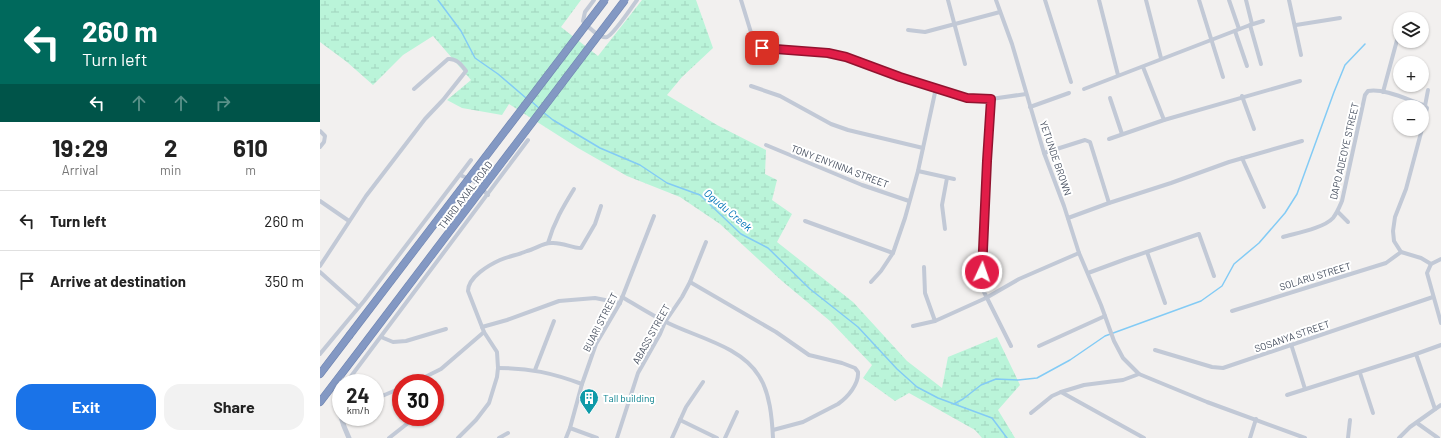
<!DOCTYPE html>
<meta charset="utf-8">
<style>
body{margin:0;font-family:Barlow,sans-serif;background:#f2f2f2;color:#222;height:100vh;display:flex;flex-direction:column;font-size:15px;white-space:nowrap}
*{box-sizing:border-box;margin:0}
p{font-size:13px;color:#767676}
.icon{flex:none;width:22px;height:22px;fill:none;stroke:currentColor;stroke-width:2;stroke-linecap:round;stroke-linejoin:round}
.map{position:relative;flex:1;overflow:hidden}
.details{display:flex;flex-direction:column;background:#fff;width:320px}
.details>*{flex:none}
.top-card{background:#00695c;color:#fff;overflow:hidden}
.fabs{position:absolute;left:1073px;top:12px;display:grid;gap:8px}
.fabs a{display:grid;place-items:center;width:36px;height:36px;border-radius:50%;background:#fff;box-shadow:0 1px 3px #0004;font-size:20px}
.speed{position:absolute;left:12px;top:374px;display:flex;gap:8px;font-size:20px;font-weight:700;text-align:center}
.speed>*{display:grid;place-content:center;width:52px;height:52px;border-radius:50%;background:#fff;box-shadow:0 1px 3px #0004;line-height:1}
.speed small{font-size:10px;font-weight:400}
.speed .limit{border:6px solid #d22;background:#fff;color:#111}
.pin{position:absolute;display:grid;place-items:center;width:34px;height:34px;color:#fff;margin:-17px;border-radius:8px;box-shadow:0 2px 6px #0006}
.me{position:absolute;width:44px;margin:-22px;rotate:3deg;stroke-linejoin:round;filter:drop-shadow(0 0 3px #0008)}
.turn{display:flex;align-items:center;gap:14px;height:84px;padding:0 16px;font-size:18px}
.turn .icon{width:52px;height:52px;stroke-width:2.5}
.turn b{display:block;font-size:28px;line-height:34px}
.lanes{display:flex;align-items:center;height:38px;padding:0 16px;background:#0003;justify-content:center;gap:20px;direction:ltr}
.lanes .off{opacity:.35}
.eta{display:flex;justify-content:space-evenly;align-items:center;height:68px;text-align:center}
.eta b{font-size:24px;font-weight:700;line-height:28px}
.cta{display:flex;gap:8px;margin-top:auto;padding:8px 16px}
.cta a{flex:1;height:46px;border-radius:16px;background:#1a73e8;color:#fff;font-size:16px;font-weight:700;line-height:46px;text-align:center}
.cta a+a{background:#f2f2f2;color:#222}
ul{padding:0;list-style:none}
li{display:flex;align-items:center;gap:12px;height:60px;padding:0 16px;border-top:1px solid #e0e0e0}
li div{flex:1}
li b{display:block;font-size:15px}
li em{font-style:normal}
main{display:flex;flex:1;min-height:0}
.map>svg:first-child{display:block}
.wetland{fill:url(#wetland-marsh)}
.lines{fill:none;stroke-linecap:round;stroke-linejoin:round}
.stream{stroke:#83cbf5;stroke-width:1.5}
.motorway-casing{stroke:#6e83af;stroke-width:8}
.minor{stroke:#c2c9d6;stroke-width:4}
.tertiary{stroke:#c2c9d6;stroke-width:5}
.motorway{stroke:#8398c3;stroke-width:7}
.motorway-bridge-casing{stroke:#6e83af;stroke-width:8;stroke-linecap:butt}
.motorway-bridge{stroke:#8398c3;stroke-width:7}
.route-casing{stroke:#92132f;stroke-width:10}
.route{stroke:#e11d48;stroke-width:7}
.labels{text-anchor:middle;stroke-width:4;stroke-linejoin:round;paint-order:stroke}
.street-label{font-size:10px;fill:#464f5f;stroke:#fff}
.culture-label{font-size:10px;fill:#0d838f;stroke:#fff;text-anchor:start}
.water-label{font-size:11px;font-style:italic;fill:#0074b8;stroke:#fff}
</style>
<main>
<section class="details">
<div class="top-card">
<div class="turn"><svg class="icon" aria-label="left" viewBox="0 0 24 24"><path d="M17 20v-9H6M10 6l-5 5 5 5"/></svg><div><b>260 m</b>Turn left</div></div>
<div class="lanes"><svg class="icon" aria-label="left" viewBox="0 0 24 24"><path d="M17 20v-9H6M10 6l-5 5 5 5"/></svg><svg class="icon off" aria-label="ahead" viewBox="0 0 24 24"><path d="M12 20V5M6 11l6-6 6 6"/></svg><svg class="icon off" aria-label="ahead" viewBox="0 0 24 24"><path d="M12 20V5M6 11l6-6 6 6"/></svg><svg class="icon off" aria-label="right" viewBox="0 0 24 24"><path d="M7 20v-9h11M14 6l5 5-5 5"/></svg></div>
</div>
<div class="eta">
<div><b>19:29</b><p>Arrival</p></div>
<div><b>2</b><p>min</p></div>
<div><b>610</b><p>m</p></div>
</div>
<ul>
<li><svg class="icon" aria-label="left" viewBox="0 0 24 24"><path d="M17 20v-9H6M10 6l-5 5 5 5"/></svg><div><b>Turn left</b></div><em>260 m</em></li>
<li><svg class="icon" aria-label="arrive" viewBox="0 0 24 24"><path d="M6 21V4h12l-3 4 3 4H6"/></svg><div><b>Arrive at destination</b></div><em>350 m</em></li>
</ul>
<div class="cta"><a>Exit</a><a>Share</a></div>
</section>
<div class="map">
<svg width="1121" height="438" viewBox="0 0 1121 438">
<defs>
<pattern id="wetland-marsh" width="20" height="14" patternUnits="userSpaceOnUse"><rect width="20" height="14" fill="#baf4d9"/><path d="M1 5h8M5 5V1M11 12h8M15 12V8" fill="none" stroke="#a1d3bd"/></pattern>
</defs>
<rect width="100%" height="100%" fill="#f2f0ef"/>
<polygon class="wetland" points="0,0 261,0 241,27 278,56 322,0 376,0 393,48 362,77 347,95 397,125 446,150 445,174 457,180 452,200 472,214 457,242 533,302 587,361 622,388 628,357 677,337 700,385 678,410 695,438 662,438 655,430 589,393 575,401 543,378 552,365 510,321 462,281 400,224 360,197 307,176 258,148 189,104 182,115 142,108 127,100 151,80 113,36 83,55 53,85 27,62 0,42"/>
<g class="lines">
<g class="stream">
<polyline points="118,0 141,31 155,58 178,74 206,98"/>
<polyline points="211,101 220,109"/>
<polyline points="223,112 233,120 280,148 320,165 347,183 380,195 421,234 448,248 490,289 538,327 577,369 597,387 618,398 672,418 687,438"/>
<polyline points="634,404 643,399 661,385 676,379 698,380 717,378 750,360 785,336 881,301 902,286 914,264 939,243 965,213 977,194 1014,92 1025,65 1045,44"/>
</g>
<g class="motorway-casing">
<g id="motorway">
<polyline points="0,374 29,336"/>
<polyline points="0,402 42,347"/>
</g>
</g>
<g class="minor">
<path d="M274,0L265,12L263,21C267,26 280,39 287,37C293,35 312,7 317,0"/>
<polyline points="421,0 433,39 437,45 442,48 508,53 526,57 580,77 647,98 671,99 706,94"/>
<polyline points="628,0 645,64"/>
<polyline points="676,0 692,44 724,153 744,206 759,253 781,305 794,341 803,358 819,374 887,402 985,438"/>
<polyline points="725,0 751,82"/>
<polyline points="779,0 798,75"/>
<polyline points="826,0 841,58"/>
<polyline points="879,0 903,77"/>
<polyline points="909,0 919,29"/>
<polyline points="926,0 932,24"/>
<polyline points="969,0 981,55"/>
<polyline points="930,25 943,21"/>
<polyline points="976,25 1020,18"/>
<polyline points="588,30 605,32 680,12"/>
<polyline points="915,31 927,66"/>
<polyline points="823,67 844,120 980,81"/>
<polyline points="431,86 460,96 511,124 528,130 603,148"/>
<polyline points="764,89 930,25 941,64"/>
<polyline points="1063,92 1080,29"/>
<polyline points="922,96 934,129"/>
<polyline points="790,98 802,134"/>
<polyline points="671,99 667,161 662,272 664,292 691,346"/>
<polyline points="1105,106 1108,90"/>
<polyline points="710,107 749,93"/>
<polyline points="1102,129 1086,189 1075,217 1073,231 1074,241 1081,252 1101,258 1111,264"/>
<polyline points="0,131 5,136 4,142 0,147"/>
<polyline points="789,139 844,120"/>
<polyline points="446,145 542,185 589,201"/>
<polyline points="724,153 765,140 770,142 789,203"/>
<polyline points="922,158 944,207"/>
<polyline points="598,171 634,179"/>
<polyline points="140,175 154,181 168,195"/>
<polyline points="0,201 29,221"/>
<polyline points="1018,212 1028,222"/>
<polyline points="748,218 789,203 851,183 909,162 982,141"/>
<polyline points="485,221 573,253"/>
<polyline points="625,229 622,205 627,178"/>
<path d="M963,237C977,233 1004,228 1013,218C1017,213 1019,208 1022,201L1045,95L1048,91C1064,88 1088,100 1104,105L1107,108L1102,129"/>
<path d="M228,243C234,222 243,207 254,189"/>
<polyline points="827,252 845,303"/>
<polyline points="1121,259 1111,264 1107,273 1121,323"/>
<path d="M0,266L46,196L105,119L123,100L146,71C141,64 136,58 128,59L94,89"/>
<polyline points="604,267 605,293 615,321"/>
<polyline points="0,272 39,307"/>
<polyline points="768,273 806,259 879,234 894,276"/>
<path d="M370,282L456,332L489,355L522,363L535,368L538,372C539,384 528,397 518,404L483,422L453,430"/>
<polyline points="551,282 561,271 573,253 585,218 598,171 616,88"/>
<path d="M302,297C316,305 330,314 344,321C374,337 420,345 439,376C450,393 452,418 453,438"/>
<polyline points="912,311 1066,263 1081,252"/>
<polyline points="593,326 615,321 666,298 699,279 759,253"/>
<polyline points="162,327 187,320 239,301 275,298 300,303"/>
<polyline points="61,337 73,342 86,341 126,329"/>
<polyline points="971,344 985,389"/>
<polyline points="719,346 785,316"/>
<polyline points="835,350 892,367 903,368 1113,297"/>
<polyline points="0,354 44,301 151,160"/>
<path d="M178,368C210,368 232,373 262,384"/>
<polyline points="215,370 234,321"/>
<polyline points="1040,373 1053,413"/>
<polyline points="26,383 208,140"/>
<polyline points="93,383 121,369 164,332"/>
<polyline points="741,392 824,438"/>
<polyline points="967,395 1096,354"/>
<polyline points="55,399 81,388"/>
<polyline points="1115,409 1096,354 1121,345"/>
<polyline points="711,413 732,396 741,392 764,385 803,380 819,374"/>
<polyline points="360,420 397,438"/>
<polyline points="1097,423 1118,438"/>
<polyline points="250,428 277,438"/>
<polyline points="69,438 88,423"/>
<path d="M138,438L156,420L169,403L177,377L178,368L177,352L164,332L148,291C148,277 169,265 180,260C189,256 198,255 207,251C215,249 223,243 231,243C243,242 251,248 261,248L275,224L281,206"/>
<polyline points="179,438 188,433"/>
<polyline points="246,438 250,428 262,384 276,344 300,303 334,216"/>
<polyline points="297,438 318,373 340,334 345,322 362,297 370,282 386,242"/>
<polyline points="352,438 366,407 383,382"/>
<polyline points="405,438 417,412"/>
<polyline points="930,438 936,419"/>
<polyline points="1028,438 1030,420"/>
<polyline points="1079,438 1090,427 1121,405"/>
</g>
<path class="tertiary" d="M21,377C13,397 20,419 29,438"/>
<use href="#motorway" class="motorway"/>
<g class="motorway-bridge-casing">
<g id="motorway-bridge">
<polyline points="29,336 285,0"/>
<polyline points="42,347 305,0"/>
</g>
</g>
<use href="#motorway-bridge" class="motorway-bridge"/>
</g>
<g class="lines">
<g class="route-casing">
<polyline id="route" points="442,48 508,53 526,57 580,77 647,98 671,99 667,161 662,272"/>
</g>
<use href="#route" class="route"/>
</g>
<defs>
<g id="building-pin" transform="scale(1)"><path d="M0 17L-7.5 6A9.5 9.5 0 1 1 7.5 6Z" fill="#0f9aa8" stroke="#fff"/><path d="M-4-6H4V6H1V3H-1V6H-4ZM-2.5-4.3h1.7v1.8h-1.7ZM.8-4.3h1.7v1.8H.8ZM-2.5-1h1.7V.8h-1.7ZM.8-1h1.7V.8H.8Z" fill="#fff"/></g>
</defs>
<g fill-rule="evenodd">
<use href="#building-pin" x="269" y="398"/>
</g>
<g class="labels">
<g class="street-label">
<text transform="translate(1024 151) rotate(-77)" y="4">DAPO ADEOYE STREET</text>
<text transform="translate(736 158) rotate(71)" y="4">YETUNDE BROWN</text>
<text transform="translate(520 166) rotate(21)" y="4">TONY ENYINNA STREET</text>
<text transform="translate(145 195) rotate(-53)" y="4">THIRD AXIAL ROAD</text>
<text transform="translate(995 276) rotate(-17)" y="4">SOLARU STREET</text>
<text transform="translate(280 322) rotate(-63)" y="4">BUARI STREET</text>
<text transform="translate(331 334) rotate(-61)" y="4">ABASS STREET</text>
<text transform="translate(972 336) rotate(-19)" y="4">SOSANYA STREET</text>
</g>
<g class="culture-label">
<text x="283" y="402">Tall building</text>
</g>
<g class="water-label">
<text transform="translate(408 210) rotate(40)" y="4">Ogudu Creek</text>
</g>
</g>
</svg>
<div class="fabs">
<a><svg class="icon" aria-label="layers" viewBox="0 0 24 24"><path d="M12 4l9 5-9 5-9-5zM3 14l9 5 9-5"/></svg></a>
<a>+</a>
<a>−</a>
</div>
<div class="speed"><div>24<small>km/h</small></div><div class="limit">30</div></div>
<div class="pin" style="left:442px;top:48px;background:#d93025"><svg class="icon" aria-label="arrive" viewBox="0 0 24 24"><path d="M6 21V4h12l-3 4 3 4H6"/></svg></div>
<svg class="me" style="left:662px;top:272px" viewBox="-20 -20 40 40"><circle r="17" fill="#e11d48" stroke="#fff" stroke-width="3"/><path d="M0-11L8 9 0 5-8 9z" fill="#fff"/></svg>
</div>
</main>
